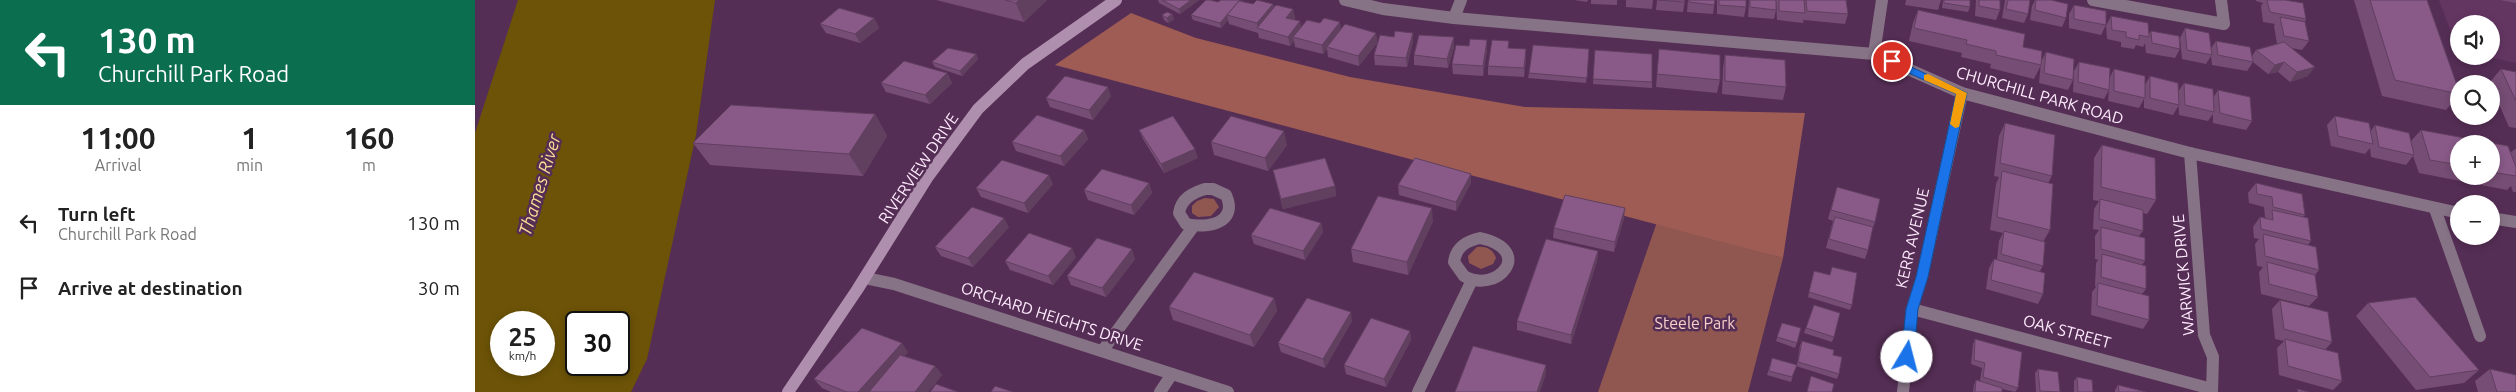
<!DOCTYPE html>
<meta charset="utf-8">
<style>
body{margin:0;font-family:Ubuntu,sans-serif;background:#f6f6f6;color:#222;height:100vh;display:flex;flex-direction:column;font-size:19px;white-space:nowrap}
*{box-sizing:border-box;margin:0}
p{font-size:16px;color:#767676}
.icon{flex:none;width:28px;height:28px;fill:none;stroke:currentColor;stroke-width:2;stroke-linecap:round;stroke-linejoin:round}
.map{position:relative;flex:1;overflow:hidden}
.drawer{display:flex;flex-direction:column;background:#fff;width:475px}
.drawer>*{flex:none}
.hud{background:#0b6e4f;color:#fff;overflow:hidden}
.buttons{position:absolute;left:1975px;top:15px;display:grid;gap:10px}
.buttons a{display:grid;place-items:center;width:50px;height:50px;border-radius:50%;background:#fff;box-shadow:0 2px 8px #0003;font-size:25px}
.speed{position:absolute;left:15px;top:311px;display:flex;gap:10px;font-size:25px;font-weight:700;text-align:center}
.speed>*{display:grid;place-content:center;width:65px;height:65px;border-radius:50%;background:#fff;box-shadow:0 2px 8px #0003;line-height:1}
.speed small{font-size:12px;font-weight:400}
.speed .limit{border:2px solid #111;border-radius:8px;background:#fff;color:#111}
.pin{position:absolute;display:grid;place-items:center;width:42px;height:42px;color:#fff;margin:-21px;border:2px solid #fff;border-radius:50%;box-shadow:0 1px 5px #0007}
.me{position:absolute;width:55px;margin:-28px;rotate:8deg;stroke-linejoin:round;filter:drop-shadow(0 0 4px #0008)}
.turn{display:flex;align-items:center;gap:18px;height:105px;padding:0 15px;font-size:22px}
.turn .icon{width:65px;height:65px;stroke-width:2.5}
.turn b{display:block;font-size:35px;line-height:42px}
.eta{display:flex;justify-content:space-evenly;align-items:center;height:85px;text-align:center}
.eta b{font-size:30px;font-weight:700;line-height:35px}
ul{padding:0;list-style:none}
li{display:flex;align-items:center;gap:15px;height:65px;padding:0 15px}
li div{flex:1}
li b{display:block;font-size:19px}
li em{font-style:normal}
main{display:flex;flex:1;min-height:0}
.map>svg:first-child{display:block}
.built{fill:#633662}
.green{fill:#8f5750}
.forest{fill:#9f5c54}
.water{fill:#6c5307;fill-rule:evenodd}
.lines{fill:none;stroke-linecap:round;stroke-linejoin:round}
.street{stroke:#877386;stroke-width:12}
.secondary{stroke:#ae8fad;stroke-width:12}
.wall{fill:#764d75;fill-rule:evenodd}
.shaded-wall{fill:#603f5f}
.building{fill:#895a88;stroke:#603f5f}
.route{fill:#1a73e8;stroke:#114b97}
.slow{fill:#f59e0b}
.labels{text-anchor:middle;stroke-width:5;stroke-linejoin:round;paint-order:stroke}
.street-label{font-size:16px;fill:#ffebfe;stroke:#552e55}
.park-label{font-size:16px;fill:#f7cec8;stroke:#552e55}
.water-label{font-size:18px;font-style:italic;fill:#fcdd95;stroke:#552e55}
</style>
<main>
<section class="drawer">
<div class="hud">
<div class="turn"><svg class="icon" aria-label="left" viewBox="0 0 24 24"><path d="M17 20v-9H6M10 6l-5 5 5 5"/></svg><div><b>130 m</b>Churchill Park Road</div></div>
</div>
<div class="eta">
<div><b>11:00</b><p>Arrival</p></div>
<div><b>1</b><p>min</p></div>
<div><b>160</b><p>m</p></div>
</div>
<ul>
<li><svg class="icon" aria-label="left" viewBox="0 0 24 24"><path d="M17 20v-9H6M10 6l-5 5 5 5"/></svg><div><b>Turn left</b><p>Churchill Park Road</p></div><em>130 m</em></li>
<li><svg class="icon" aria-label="arrive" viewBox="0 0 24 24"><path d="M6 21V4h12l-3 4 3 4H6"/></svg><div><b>Arrive at destination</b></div><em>30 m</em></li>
</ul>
</section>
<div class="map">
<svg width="2041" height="392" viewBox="0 0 2041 392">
<rect width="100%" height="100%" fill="#552e55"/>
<polygon class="built" points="1964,0 2041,0 2041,63 2009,56 2016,56 2016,24 1984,24 1983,51"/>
<g class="green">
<polygon points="730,198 739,199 744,207 736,216 723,217 717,213 717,206 722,201"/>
<polygon points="1182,222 1308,258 1273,392 1123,392"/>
<path d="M1002,247C1011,246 1018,249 1021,258L1018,264L1006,269L994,263L993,256Z"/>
</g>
<polygon class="forest" points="656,13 721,38 875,77 1050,107 1330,113 1308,258 580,65"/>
<path class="water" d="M43,0H240L221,135L172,359L156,392H0V133ZM26,322H69V365H26ZM101,322H144V365H101Z"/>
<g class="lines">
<g class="street">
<polyline points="870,0 908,9 979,18 1399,54 1487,93 1715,153 1984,213"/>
<polyline points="1618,0 1749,24 1746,0"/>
<polyline points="979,18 986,0"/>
<polyline points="1399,54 1407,0"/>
<polyline points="1715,153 1729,335 1738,357 1737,392"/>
<path d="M730,189H738L751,195C764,223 732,229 711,224L704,213C706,199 717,193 730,189Z"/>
<polyline points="1960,209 2005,336"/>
<polyline points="2016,218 2041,222"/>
<path d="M1005,238C1061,250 1022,295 989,276L979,262C981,247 991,241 1005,238Z"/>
<polyline points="390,278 419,284 753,392"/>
<polyline points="1437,309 1737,389"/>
<polyline points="628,350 718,227"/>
<polyline points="685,392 697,374"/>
<polyline points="943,392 997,280"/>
<polyline points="1428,392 1437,309 1447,277 1487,93"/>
</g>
<polyline class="secondary" points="313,392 382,290 452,178 503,109 550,64 641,0"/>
</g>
<g class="wall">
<polygon points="461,0 572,0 549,22"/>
<polygon points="683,0 724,0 705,14 684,3"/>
<polygon points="766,0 767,1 778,4 798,4 799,7 818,9 820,19 819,20 825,21 826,27 901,33 902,43 884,66 853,57 852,49 848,54 820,47 819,41 815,46 784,38 783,33 754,24 753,20 746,28 718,20 716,15 743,2"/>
<polygon points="1099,0 1113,0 1112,2"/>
<polygon points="1116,0 1142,0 1142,5 1116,4"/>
<polygon points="1151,0 1178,0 1177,9 1151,7"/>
<polygon points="1182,0 1210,0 1208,12 1181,10"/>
<polygon points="1213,0 1240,0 1238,14 1212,12"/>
<polygon points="1242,0 1271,0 1271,7 1269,17 1242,14"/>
<polygon points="1274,0 1301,0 1301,10 1299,19 1273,17"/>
<polygon points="1301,0 1371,0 1373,14 1370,24 1329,20 1329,18 1328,23 1302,20"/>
<polygon points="1431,0 1466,0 1463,10 1430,5"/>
<polygon points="1468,0 1495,0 1495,7 1493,12 1467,8"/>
<polygon points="1501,0 1525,0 1525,10 1521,20 1500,16"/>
<polygon points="1530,0 1555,0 1553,14 1549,23 1527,18"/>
<polygon points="1560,0 1576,0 1591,18 1587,27 1555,20 1557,6"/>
<polygon points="1781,0 1810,0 1831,19 1830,22 1834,41 1827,50 1816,48 1833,76 1815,82 1803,72 1793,74 1778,62 1772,71 1737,65 1736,56 1731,64 1707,59 1705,38 1710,28 1736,48 1741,41 1777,56 1781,50 1802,44 1799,26 1800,24 1788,22 1786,6 1788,3 1781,1"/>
<polygon points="1879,0 1952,0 1984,91 1984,95 1971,110 1907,96"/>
<polygon points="2025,0 2041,0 2041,3"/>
<polygon points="1599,5 1631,25 1626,35 1594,28 1594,14"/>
<polygon points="1443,10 1548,47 1566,65 1559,79 1515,68 1516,64 1486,57 1487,53 1434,41 1438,23"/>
<polygon points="697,14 699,19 693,23 689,20 687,15"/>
<polygon points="1636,16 1673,35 1676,31 1705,49 1700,58 1671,53 1670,43 1668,47 1661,45 1659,49 1646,47 1646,42 1632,39 1631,26"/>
<polygon points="399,18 404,28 385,43 351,33 345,24"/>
<polygon points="919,37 938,42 932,67 900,65 899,55"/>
<polygon points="979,37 979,47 973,68 939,65 939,55"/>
<polygon points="1012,40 1012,50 1008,76 978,74 977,64 994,46"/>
<polygon points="1034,48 1051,59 1049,77 1013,75 1013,66"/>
<polygon points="1114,49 1111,83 1053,78 1054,73"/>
<polygon points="1184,49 1245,80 1242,93 1181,87"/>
<polygon points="1120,50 1177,82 1177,88 1118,84"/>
<polygon points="1571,52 1598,80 1593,90 1564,83 1566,62"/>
<polygon points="501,54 503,59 487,76 460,67 457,62"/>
<polygon points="1250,55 1311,87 1308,100 1247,94 1248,68"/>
<polygon points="1604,62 1634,79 1639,69 1670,85 1675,76 1704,105 1698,115 1669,108 1669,99 1664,108 1633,101 1634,90 1629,99 1598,92 1599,71"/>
<polygon points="2026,69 2041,72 2041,128 2034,127 2016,86 2016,84 2015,84 2015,82"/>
<polygon points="472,73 477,83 455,104 411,92 406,83"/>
<polygon points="1709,83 1738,98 1743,90 1777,121 1771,130 1738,123 1738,114 1733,121 1704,115 1703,92"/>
<polygon points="636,96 618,120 575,107 571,98"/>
<polygon points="400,114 412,136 388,176 235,165 218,143"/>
<path d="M1860,116L1894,123L1896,131L1900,125L1934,133L1936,141L1946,130L2033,146L2035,153L2040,149H2041V192H2038L2036,186L2032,190L1944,173L1938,156L1931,165L1896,157L1895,148L1890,154L1856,146L1852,125ZM1984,144H2016V176H1984Z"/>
<polygon points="1530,123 1577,176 1573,183 1575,230 1568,242 1568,266 1565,271 1568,294 1563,304 1511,289 1514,268 1519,259 1522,260 1524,241 1528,233 1515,230 1521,184 1524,177 1519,176 1524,136"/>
<polygon points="609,130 613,139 589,166 541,151 537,142"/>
<polygon points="664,130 723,158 689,173 668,139"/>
<polygon points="736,142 812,145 793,171 739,155"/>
<polygon points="1627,145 1681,200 1672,214 1668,213 1668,231 1664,236 1670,261 1667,265 1671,289 1667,294 1674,320 1668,329 1616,315 1617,292 1621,287 1620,286 1621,263 1623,260 1620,259 1620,236 1624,230 1618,229 1619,209 1624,201 1618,200 1619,158"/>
<polygon points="798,170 860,186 861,196 808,209"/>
<polygon points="996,174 996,183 981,211 924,195 923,185"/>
<polygon points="674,183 677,193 659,215 613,200 609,190"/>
<polygon points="1781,183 1830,215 1828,217 1836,241 1833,245 1844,270 1840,275 1843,297 1834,306 1786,294 1784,272 1788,267 1782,266 1780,244 1784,239 1779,238 1778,227 1785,217 1790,218 1791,217 1790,217 1789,207 1774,203 1773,193"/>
<polygon points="578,184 553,213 506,197 501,188"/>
<polygon points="1362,187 1400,222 1397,231 1393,250 1390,259 1351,248 1358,221 1353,219"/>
<polygon points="1149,218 1139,252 1078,238 1079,228"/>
<polygon points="958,221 933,275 878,262 876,249"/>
<polygon points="846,223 848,232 830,260 779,244 776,235"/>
<polygon points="534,227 498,267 466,256 460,247"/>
<polygon points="1123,251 1122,261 1096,344 1042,330 1042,321"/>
<polygon points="601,257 578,285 535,270 530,261"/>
<polygon points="660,259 631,297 596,285 592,276"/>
<polygon points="1357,267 1377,305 1375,310 1333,297 1339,271 1355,275"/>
<polygon points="799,298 802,311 779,347 698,320 694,307"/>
<polygon points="1805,300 1857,342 1850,350 1867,381 1858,390 1804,375 1802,348 1809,341 1800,339 1797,309"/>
<polygon points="1893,303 2004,370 1989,383 1941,390 1881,316"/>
<polygon points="1339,305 1359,337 1357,342 1329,333"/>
<polygon points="877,321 850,368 806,352 803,343"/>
<polygon points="1307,323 1322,343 1320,348 1301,341"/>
<polygon points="935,331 936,340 911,387 871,374 869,365"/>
<polygon points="1500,339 1543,388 1540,392 1527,389 1527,392 1498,392 1499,385 1501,380 1505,381 1507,368 1496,364 1498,344"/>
<polygon points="1327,341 1358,355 1364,374 1362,379 1321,366 1316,382 1292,375 1297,358 1322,365 1325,345"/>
<polygon points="433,352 429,356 460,366 467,375 453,392 356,392 347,388 339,379"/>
<polygon points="1563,369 1585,392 1561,392 1560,373"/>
<polygon points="2015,369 2041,392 2003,392 2000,381"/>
<polygon points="1602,377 1618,392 1599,392 1599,381"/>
<polygon points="1643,385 1671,392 1640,392 1640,390"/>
</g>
<g class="shaded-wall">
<polygon points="544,0 572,0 549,22 541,3"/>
<polygon points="716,0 724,0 705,14 704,9"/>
<polygon points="798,4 800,14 783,29 782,23"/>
<polygon points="818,9 820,19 812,28 811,18"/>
<polygon points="697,14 699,19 693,23 692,18"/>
<polygon points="752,15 753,20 746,28 745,23"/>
<polygon points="399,18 404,28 385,43 380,34"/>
<polygon points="825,21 827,31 818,37 819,41 815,46 813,37"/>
<polygon points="865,22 866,32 852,47 852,49 848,54 847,45"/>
<polygon points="901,33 902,43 884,66 883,56"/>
<polygon points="938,33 938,42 932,67 931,58"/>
<polygon points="979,37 979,47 973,68 972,59"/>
<polygon points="1012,40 1012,50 1008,76 1008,66"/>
<polygon points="1051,49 1051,59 1049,77 1049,68"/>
<polygon points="501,54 503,59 487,76 485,71"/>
<polygon points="1809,62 1803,72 1793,74 1800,65"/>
<polygon points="1840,67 1833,76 1815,82 1822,72"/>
<polygon points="472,73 477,83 455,104 450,95"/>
<polygon points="633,87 636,96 618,120 614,110"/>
<polygon points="400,114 412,136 388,176 374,154"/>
<polygon points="609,130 613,139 589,166 585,156"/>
<polygon points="809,131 812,145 793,171 790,158"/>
<polygon points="720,149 723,158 689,173 686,164"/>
<polygon points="996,174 996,183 981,211 981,202"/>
<polygon points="574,175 578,184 553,213 549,203"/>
<polygon points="674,183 677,193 659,215 656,205"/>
<polygon points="860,186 861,196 808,209 806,199"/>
<polygon points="957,208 958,221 933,275 932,262"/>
<polygon points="1150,208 1149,218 1139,252 1140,242"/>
<polygon points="529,218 534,227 498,267 493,258"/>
<polygon points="846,223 848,232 830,260 828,251"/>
<polygon points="597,248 601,257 578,285 573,276"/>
<polygon points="657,249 660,259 631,297 627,288"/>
<polygon points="1123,251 1122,261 1096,344 1096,335"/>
<polygon points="799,298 802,311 779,347 775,335"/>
<polygon points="876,312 877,321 850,368 848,359"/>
<polygon points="935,331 936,340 911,387 909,379"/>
<polygon points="427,343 433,352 397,392 383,392"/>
<polygon points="1071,365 1071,374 1065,392 1062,392"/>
<polygon points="460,366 467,375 453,392 440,392"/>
</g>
<g class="building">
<polygon points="530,0 544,0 541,3"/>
<polygon points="687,0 716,0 704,9"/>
<polygon points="731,0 735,0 743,2 746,0 766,0 764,1 745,23 716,15"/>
<polygon points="782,0 798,4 782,23 752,15 764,1 778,4"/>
<polygon points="1183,0 1210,0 1209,2"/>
<polygon points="1214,0 1240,0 1239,5 1214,2"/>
<polygon points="1244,0 1271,0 1271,7 1244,5"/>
<polygon points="1275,0 1301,0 1301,10 1275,7"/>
<polygon points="1304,0 1329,0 1330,13 1304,11"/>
<polygon points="1331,0 1371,0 1373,14 1332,11"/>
<polygon points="1469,0 1495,0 1495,7 1469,3"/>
<polygon points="1504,0 1525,0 1525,10 1504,6"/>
<polygon points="1533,0 1555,0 1553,14 1531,9"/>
<polygon points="1561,0 1576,0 1593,4 1591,18 1560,10"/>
<polygon points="1792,0 1810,0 1828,3 1831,19 1795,12"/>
<polygon points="1895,0 1952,0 1984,91 1984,94 1920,80"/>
<polygon points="801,5 818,9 811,18 825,21 813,37 782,28"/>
<polygon points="1599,5 1631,11 1631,25 1599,19"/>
<polygon points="364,8 399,18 380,34 345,24"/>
<polygon points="1443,10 1550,34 1548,47 1567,51 1566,65 1521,55 1521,51 1491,44 1492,40 1439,28"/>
<polygon points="692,12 697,14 692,18 687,15"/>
<polygon points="1636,16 1673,23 1674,37 1664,35 1664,40 1651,37 1651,32 1637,30"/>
<polygon points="1805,17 1830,22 1834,41 1809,36"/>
<polygon points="849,18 865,22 847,45 818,37 832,20 845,23"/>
<polygon points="870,24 901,33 883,56 852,47"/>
<polygon points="1710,28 1734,33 1737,55 1712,50"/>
<polygon points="920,31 938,33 931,58 899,55 905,35 919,37"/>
<polygon points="1676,31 1704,36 1705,49 1677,43"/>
<polygon points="944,35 979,37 972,59 939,55"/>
<polygon points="995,39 1012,40 1008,66 977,64 981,45 994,46"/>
<polygon points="1017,40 1034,41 1033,48 1051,49 1049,68 1013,66"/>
<polygon points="1741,41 1775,47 1778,62 1743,55"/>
<polygon points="1809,42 1840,67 1822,72 1809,62 1800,65 1781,50"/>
<polygon points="1058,45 1114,49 1112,78 1054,73"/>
<polygon points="473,48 501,54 485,71 457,62"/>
<polygon points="1184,49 1245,55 1245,80 1182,74"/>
<polygon points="1120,50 1177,54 1177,82 1118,79"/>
<polygon points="1571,52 1599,59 1598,80 1569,73"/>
<polygon points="1250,55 1310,60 1311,87 1250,81"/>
<polygon points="429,61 472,73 450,95 406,83"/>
<polygon points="1604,62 1635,68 1634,90 1603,82"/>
<polygon points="1639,69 1670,76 1670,98 1639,91"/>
<polygon points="2026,69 2041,72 2041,101"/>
<polygon points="590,76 633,87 614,110 571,98"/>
<polygon points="1675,76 1703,83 1704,105 1675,98"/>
<polygon points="1709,83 1738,89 1739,112 1710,105"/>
<polygon points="1743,90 1775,97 1777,121 1745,113"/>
<polygon points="256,105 400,114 374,154 218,143"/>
<polygon points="562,115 609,130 585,156 537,142"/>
<polygon points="698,116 720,149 686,164 664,130"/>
<polygon points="756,116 809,131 790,158 736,142"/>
<polygon points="1860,116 1894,123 1898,144 1863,136"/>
<polygon points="1530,123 1580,135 1577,176 1525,163"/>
<polygon points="1900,125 1934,133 1939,155 1904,147"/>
<polygon points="1946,130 2033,146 2041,167 2041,176 2016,172 2016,144 1984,144 1984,165 1955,160"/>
<polygon points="1627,145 1680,158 1681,200 1626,187"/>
<polygon points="850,158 860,186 806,199 798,170"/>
<polygon points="940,158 996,174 981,202 923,185"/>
<polygon points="527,160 574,175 549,203 501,188"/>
<polygon points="627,169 674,183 656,205 609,190"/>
<polygon points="1527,171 1578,184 1575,230 1522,217"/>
<polygon points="1781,183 1827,194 1830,215 1798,207 1797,197 1782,194"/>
<polygon points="1362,187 1405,199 1400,222 1356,210"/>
<polygon points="1090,195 1150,208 1140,242 1079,228"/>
<polygon points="903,196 957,208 932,262 876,249"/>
<polygon points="1625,199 1668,210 1668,231 1624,219"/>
<polygon points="497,207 529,218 493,258 460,247"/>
<polygon points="795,208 846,223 828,251 776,235"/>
<polygon points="1797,210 1833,218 1836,241 1786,229 1785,217 1798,220"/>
<polygon points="1360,217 1398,227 1393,250 1354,239"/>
<polygon points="1626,227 1670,238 1670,261 1626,249"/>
<polygon points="1529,231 1570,242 1568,266 1526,254"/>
<polygon points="554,233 597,248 573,276 530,261"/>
<polygon points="1788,234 1841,247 1844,270 1790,256"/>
<polygon points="622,238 657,249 627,288 592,276"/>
<polygon points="1071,239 1123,251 1096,335 1042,321"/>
<polygon points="1627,254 1671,266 1671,289 1626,277"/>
<polygon points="1519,259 1570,273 1568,294 1516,280"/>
<polygon points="1792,262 1840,275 1843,297 1794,284"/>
<polygon points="1357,267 1382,273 1377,305 1334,292 1339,271 1355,275"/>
<polygon points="719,272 799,298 775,335 694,307"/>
<polygon points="1623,283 1674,296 1674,320 1622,306"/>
<polygon points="1940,297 2004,370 1955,377 1893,303"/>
<polygon points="832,298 876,312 848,359 803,343"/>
<polygon points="1805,300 1853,312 1857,342 1809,329"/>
<polygon points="1339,305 1365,313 1359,337 1331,328"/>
<polygon points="896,318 935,331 909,379 869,365"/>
<polygon points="1307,323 1326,328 1322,343 1302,337"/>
<polygon points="387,328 427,343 383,392 372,392 339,379"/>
<polygon points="1500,339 1547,352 1543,388 1508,377 1510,363 1499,360"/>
<polygon points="1810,339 1863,353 1867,381 1813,366"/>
<polygon points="1327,341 1359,350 1358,355 1367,357 1364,374 1323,362"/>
<polygon points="998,346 1071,365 1062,392 980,392"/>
<polygon points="425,355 460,366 440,392 394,392"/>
<polygon points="1297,358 1322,365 1317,377 1294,371"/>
<polygon points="1563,369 1583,372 1585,392 1565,391"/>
<polygon points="2015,369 2041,375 2041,392 2022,392"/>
<polygon points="1336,376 1359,384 1357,392 1332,392"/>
<polygon points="1602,377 1617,380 1618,392 1603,392"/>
<polygon points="1501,380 1527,388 1527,392 1500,392"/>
<polygon points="461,384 483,392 455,392"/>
<polygon points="1643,385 1671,392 1644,392"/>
<polygon points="520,386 538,392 516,392"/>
<polygon points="1822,389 1834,392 1823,392"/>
</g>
<polygon class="route" points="1417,58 1492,93 1453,277 1443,309 1439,357 1432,362 1426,357 1431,309 1441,277 1481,94 1413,64 1413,59"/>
<polygon class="slow" points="1453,74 1492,93 1484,127 1480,128 1475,124 1481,94 1449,80 1449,75"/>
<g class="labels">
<g class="street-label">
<text transform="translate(1565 95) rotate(16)" y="6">CHURCHILL PARK ROAD</text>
<text transform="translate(443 168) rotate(-56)" y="6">RIVERVIEW DRIVE</text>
<text transform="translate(1437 238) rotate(-77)" y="6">KERR AVENUE</text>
<text transform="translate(1708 275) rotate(-95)" y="6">WARWICK DRIVE</text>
<text transform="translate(577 316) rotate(18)" y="6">ORCHARD HEIGHTS DRIVE</text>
<text transform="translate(1592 331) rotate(15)" y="6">OAK STREET</text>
</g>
<g class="park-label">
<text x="1220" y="329">Steele Park</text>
</g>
<g class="water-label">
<text transform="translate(65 185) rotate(-73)" y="6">Thames River</text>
</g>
</g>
</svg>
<div class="buttons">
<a><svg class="icon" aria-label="sound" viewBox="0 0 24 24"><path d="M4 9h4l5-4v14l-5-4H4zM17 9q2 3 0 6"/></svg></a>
<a><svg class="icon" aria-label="search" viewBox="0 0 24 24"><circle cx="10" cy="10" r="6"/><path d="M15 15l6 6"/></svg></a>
<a>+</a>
<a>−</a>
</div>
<div class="speed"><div>25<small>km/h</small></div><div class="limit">30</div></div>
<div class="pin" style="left:1417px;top:61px;background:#d93025"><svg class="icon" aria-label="arrive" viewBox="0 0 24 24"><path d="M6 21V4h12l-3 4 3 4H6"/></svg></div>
<svg class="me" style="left:1432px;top:357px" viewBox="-20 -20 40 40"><circle r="19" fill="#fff"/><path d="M0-13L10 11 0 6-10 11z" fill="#1a73e8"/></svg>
</div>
</main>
